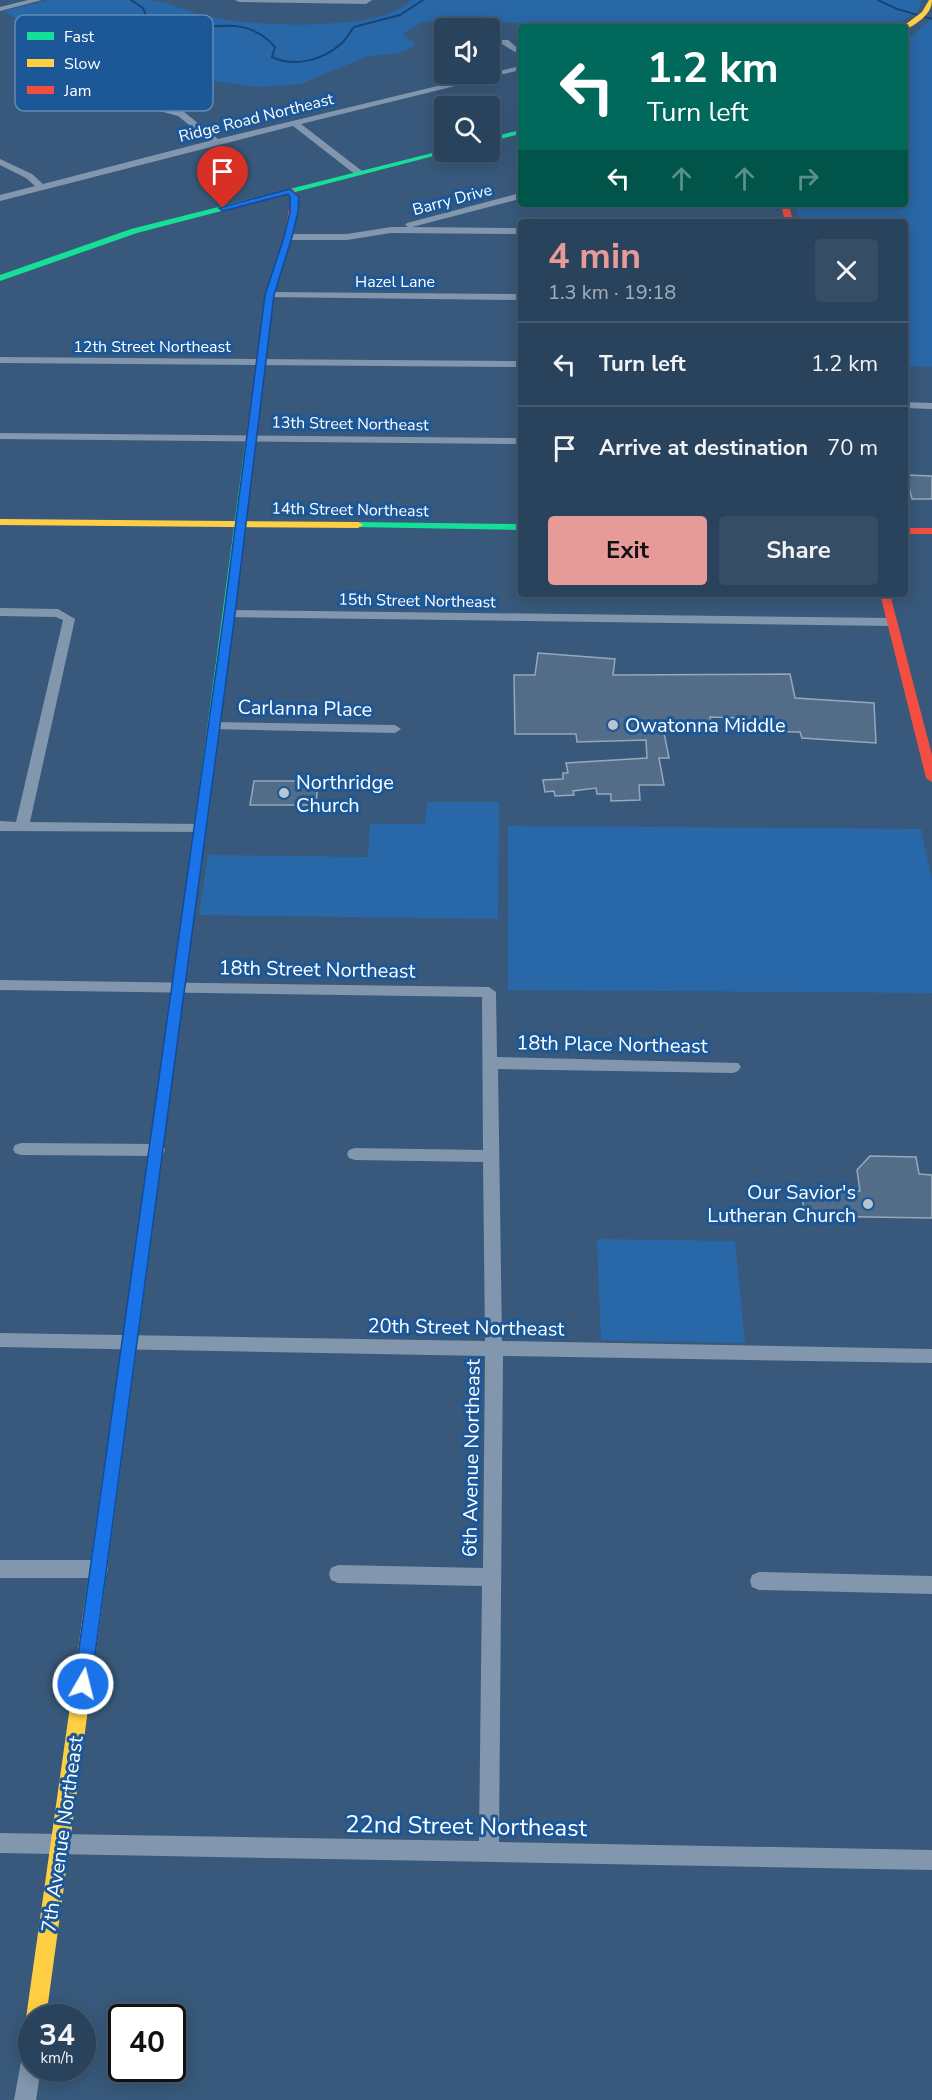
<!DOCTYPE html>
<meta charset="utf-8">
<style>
body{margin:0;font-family:"Nunito Sans",sans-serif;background:#364e65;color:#f1f3f6;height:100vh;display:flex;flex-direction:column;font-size:22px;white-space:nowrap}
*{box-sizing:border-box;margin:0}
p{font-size:20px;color:#a5b0bb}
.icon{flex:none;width:33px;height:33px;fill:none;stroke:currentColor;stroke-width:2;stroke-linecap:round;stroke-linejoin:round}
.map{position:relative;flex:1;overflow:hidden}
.details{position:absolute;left:518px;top:219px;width:390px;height:378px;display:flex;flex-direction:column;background:#2a435c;border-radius:6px;box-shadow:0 3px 15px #0003,0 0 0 2px #465c72}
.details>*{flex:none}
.banner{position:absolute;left:518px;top:24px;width:390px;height:183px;border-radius:6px;box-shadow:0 3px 15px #0003,0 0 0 2px #465c72;background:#00695c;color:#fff;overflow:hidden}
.fabs{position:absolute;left:434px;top:18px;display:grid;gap:12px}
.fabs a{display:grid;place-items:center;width:66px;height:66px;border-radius:6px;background:#2a435c;box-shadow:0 3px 15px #0003,0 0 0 2px #465c72;font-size:30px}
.speed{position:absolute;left:18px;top:2004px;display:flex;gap:12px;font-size:30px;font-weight:700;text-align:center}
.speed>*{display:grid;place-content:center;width:78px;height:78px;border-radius:50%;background:#2a435c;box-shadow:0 3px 15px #0003,0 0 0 2px #465c72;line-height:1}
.speed small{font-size:15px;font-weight:400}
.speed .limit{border:3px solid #111;border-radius:9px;background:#fff;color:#111}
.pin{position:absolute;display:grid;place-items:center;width:51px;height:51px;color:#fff;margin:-62px -26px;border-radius:50% 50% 50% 0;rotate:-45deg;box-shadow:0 0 6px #0007}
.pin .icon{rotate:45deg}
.me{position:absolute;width:66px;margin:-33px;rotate:8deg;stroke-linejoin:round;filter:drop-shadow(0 0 4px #0008)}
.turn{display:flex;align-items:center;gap:21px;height:126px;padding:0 30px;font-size:27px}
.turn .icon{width:78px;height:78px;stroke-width:2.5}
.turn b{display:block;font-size:42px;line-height:51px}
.lanes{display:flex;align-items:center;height:57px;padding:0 30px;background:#0003;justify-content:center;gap:30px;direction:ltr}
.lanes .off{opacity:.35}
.round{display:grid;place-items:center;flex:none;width:63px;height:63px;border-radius:6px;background:#364e65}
.headline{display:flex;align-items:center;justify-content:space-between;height:102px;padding:0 30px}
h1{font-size:36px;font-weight:700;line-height:45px;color:#e69b98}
.primary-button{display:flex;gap:12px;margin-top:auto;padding:12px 30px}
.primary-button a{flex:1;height:69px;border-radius:6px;background:#e69b98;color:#111;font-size:24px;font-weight:700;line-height:69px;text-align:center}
.primary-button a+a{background:#364e65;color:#f1f3f6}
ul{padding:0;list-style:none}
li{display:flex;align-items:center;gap:18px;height:84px;padding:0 30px;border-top:2px solid #465c72}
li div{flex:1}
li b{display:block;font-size:22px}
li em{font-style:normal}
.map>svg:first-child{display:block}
.green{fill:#2868a8}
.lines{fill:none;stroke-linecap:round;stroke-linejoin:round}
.stream{stroke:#164476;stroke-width:2}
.building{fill:#536d88;stroke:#96a8bb;stroke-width:1.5}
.street{fill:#8297ad;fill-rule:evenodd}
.fast{fill:#16e098;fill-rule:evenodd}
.slow{fill:#ffcf43;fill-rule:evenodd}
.jam{fill:#f24e42;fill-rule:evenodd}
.route{fill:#1a73e8;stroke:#114b97;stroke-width:1.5}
.poi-dot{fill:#b9c5d1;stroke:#1c5897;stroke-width:2}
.labels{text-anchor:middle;stroke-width:6;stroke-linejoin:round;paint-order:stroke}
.far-street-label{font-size:16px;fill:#fff;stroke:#1c5897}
.street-label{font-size:20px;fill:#fff;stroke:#1c5897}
.poi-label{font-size:20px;fill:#fff;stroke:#1c5897;text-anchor:start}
.near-street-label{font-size:24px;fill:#fff;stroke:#1c5897}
.key{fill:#1c5897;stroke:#608ab6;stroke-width:1.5}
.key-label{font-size:16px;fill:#fff}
</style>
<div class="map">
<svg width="932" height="2100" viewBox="0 0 932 2100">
<rect width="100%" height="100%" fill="#38597b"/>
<g class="green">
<path d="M49,0C82,0 116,0 149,0C170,2 190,13 211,17C251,26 382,33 411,0H922L918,11L892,27H556L486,20L431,21L420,23L403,34L415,44L412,48L398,53L368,56L301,84L258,87L116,68L48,39L4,11Z"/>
<polygon points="932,17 932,367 905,366 904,222 800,222 795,204 904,204 905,39 914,35"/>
<polygon points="427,802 499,802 498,919 199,915 208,855 368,857 370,824 425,824"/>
<polygon points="508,826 921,829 932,880 932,993 508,990"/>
<polygon points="597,1239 735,1241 745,1343 601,1340"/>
</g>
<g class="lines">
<g class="stream">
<path d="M131,0L143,8L148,21C193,43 237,4 275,47L272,57C295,68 324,60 343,42C347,38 350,32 354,27L400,15L423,0"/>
<polyline points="878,0 897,9 932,19"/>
</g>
</g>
<g class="building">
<polygon points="906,475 932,476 932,499 912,499"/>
<polygon points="538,653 615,659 613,675 790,674 795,698 874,703 876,743 802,738 800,732 742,731 740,718 710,717 712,731 664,733 669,758 659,758 664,785 639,785 640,800 611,801 611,794 597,794 596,788 573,791 574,795 555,796 554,791 545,792 543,780 563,779 563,773 568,773 566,763 647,758 646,740 577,742 576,734 515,734 514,675 535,675"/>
<polygon points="254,781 318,781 316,805 250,805"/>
<polygon points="870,1156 916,1157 919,1174 932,1175 932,1218 805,1216 801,1191 860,1191 857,1170"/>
</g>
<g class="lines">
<g class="street">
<polygon points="28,0 42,0 0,11 0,7"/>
<polygon points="235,0 372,0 366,4 239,2"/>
<polygon points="502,40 508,40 520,50 520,55 502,44"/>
<polygon points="520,66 520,70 301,124 362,171 362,175 356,175 293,126 0,201 0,195 35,186 26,178 0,165 0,159 32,174 43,184 209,141 178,116 91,92 91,88 184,112 218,139"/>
<polygon points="520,193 520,199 412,227 520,228 520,234 391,233 347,240 288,240 283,237 288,234 347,234 391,227 408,227 405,225 407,223"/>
<polygon points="270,292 520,294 520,300 267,297 265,295"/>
<polygon points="0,357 520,361 520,367 0,363"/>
<polygon points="904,402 932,403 932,409 904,408"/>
<polygon points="0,433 520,438 520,444 0,439"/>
<polygon points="0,608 58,609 75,619 30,822 200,824 207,829 205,832 0,831 0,821 16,822 63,620 56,617 0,616"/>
<polygon points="230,610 892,618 898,622 892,626 226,617 226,611"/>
<polygon points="214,722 395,725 401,729 395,733 210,729 208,726 210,723"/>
<polygon points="0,980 489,987 496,992 497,1057 738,1063 741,1067 738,1071 733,1073 498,1069 502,1341 932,1349 932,1363 503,1356 499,1842 932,1850 932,1870 0,1853 0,1833 479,1841 482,1586 338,1583 331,1580 329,1574 331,1568 338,1565 483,1568 485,1356 0,1347 0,1333 485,1341 483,1162 355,1160 349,1158 347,1154 349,1150 355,1148 483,1150 482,997 0,990"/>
<polygon points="21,1143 157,1144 163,1146 165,1150 163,1154 157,1156 21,1155 15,1153 13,1149 15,1145"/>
<polygon points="0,1560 99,1560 106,1563 108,1569 106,1575 99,1578 0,1578"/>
<polygon points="759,1572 932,1576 932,1594 759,1590 752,1587 750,1581 752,1575"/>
<polygon points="32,2042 32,2068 41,2068 36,2100 14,2100 24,2045"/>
</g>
<g class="fast">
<polygon points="520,130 520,134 489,142 489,138"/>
<polygon points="444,150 449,152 137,233 0,281 0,275 131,229"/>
<polygon points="250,441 255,444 195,909 189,913 183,909 245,444"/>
<polygon points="358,522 520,524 520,530 354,527 353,525"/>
<polygon points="149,1197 154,1199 156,1203 102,1607 99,1613 93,1615 87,1613 84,1607 142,1203 144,1199"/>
</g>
<g class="slow">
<path d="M929,0H932C932,15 916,24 904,31V27H902L922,12Z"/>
<polygon points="0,519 358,522 363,525 358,528 0,525"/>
<polygon points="93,1599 99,1601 102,1607 46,2018 32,2018 32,2026 26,2018 84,1607 87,1601"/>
</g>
<g class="jam">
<polygon points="287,189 293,189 299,197 292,237 274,295 255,444 250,447 245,444 266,295 284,237 291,197 286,191"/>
<polygon points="781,204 789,204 793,222 785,222"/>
<rect x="904" y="528" width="28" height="6"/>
<polygon points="880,594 890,594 932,755 932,782 926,778"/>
<polygon points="189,905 195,909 156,1203 154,1207 149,1209 144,1207 142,1203 183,909"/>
</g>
</g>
<polygon class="route" points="290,189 299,197 298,212 292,237 274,295 235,614 91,1684 89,1690 83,1692 76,1690 74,1684 224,614 265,295 284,237 290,212 290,197 288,194 223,211 219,208"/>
<g class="poi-dot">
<circle cx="613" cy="725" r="6"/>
<circle cx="284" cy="793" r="6"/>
<circle cx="868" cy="1204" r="6"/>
</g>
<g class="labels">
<g class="far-street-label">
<text transform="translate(256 117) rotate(-14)" y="6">Ridge Road Northeast</text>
<text transform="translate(452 199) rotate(-15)" y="6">Barry Drive</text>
<text x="395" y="287">Hazel Lane</text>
<text x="152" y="352">12th Street Northeast</text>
<text transform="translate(350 423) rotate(1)" y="6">13th Street Northeast</text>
<text transform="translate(350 509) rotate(1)" y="6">14th Street Northeast</text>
<text transform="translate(417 600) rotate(1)" y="6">15th Street Northeast</text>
</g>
<g class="street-label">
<text transform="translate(305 708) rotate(1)" y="7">Carlanna Place</text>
<text transform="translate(317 969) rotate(1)" y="7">18th Street Northeast</text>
<text transform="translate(612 1044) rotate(1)" y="7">18th Place Northeast</text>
<text transform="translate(466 1327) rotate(1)" y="7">20th Street Northeast</text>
<text transform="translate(471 1458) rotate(-89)" y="7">6th Avenue Northeast</text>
<text transform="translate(62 1834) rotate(-82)" y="7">7th Avenue Northeast</text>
</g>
<g class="poi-label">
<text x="625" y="732">Owatonna Middle</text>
<text x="296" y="789">Northridge<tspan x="296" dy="23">Church</tspan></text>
<text x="856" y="1199" text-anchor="end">Our Savior's<tspan x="856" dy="23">Lutheran Church</tspan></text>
</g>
<g class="near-street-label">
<text transform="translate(466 1826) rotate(1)" y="8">22nd Street Northeast</text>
</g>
</g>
<rect x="15" y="15" width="198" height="96" rx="9" class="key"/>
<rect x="27" y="32" width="27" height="8" fill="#16e098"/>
<rect x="27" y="59" width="27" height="8" fill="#ffcf43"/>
<rect x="27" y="86" width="27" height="8" fill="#f24e42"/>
<g class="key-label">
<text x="64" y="42">Fast</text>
<text x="64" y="69">Slow</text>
<text x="64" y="96">Jam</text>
</g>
</svg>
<div class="fabs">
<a><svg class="icon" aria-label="sound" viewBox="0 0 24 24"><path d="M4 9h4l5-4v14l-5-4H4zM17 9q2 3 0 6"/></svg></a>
<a><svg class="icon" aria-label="search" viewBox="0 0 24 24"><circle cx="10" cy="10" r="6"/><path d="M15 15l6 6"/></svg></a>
</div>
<div class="speed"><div>34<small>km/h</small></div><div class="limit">40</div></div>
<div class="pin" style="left:223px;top:208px;background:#d93025"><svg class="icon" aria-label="arrive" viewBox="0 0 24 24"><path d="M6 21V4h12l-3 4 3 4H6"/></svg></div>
<svg class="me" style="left:83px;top:1684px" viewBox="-20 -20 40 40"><circle r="17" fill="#1a73e8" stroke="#fff" stroke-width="3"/><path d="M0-11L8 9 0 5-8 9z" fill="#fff"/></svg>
<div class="banner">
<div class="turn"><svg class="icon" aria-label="left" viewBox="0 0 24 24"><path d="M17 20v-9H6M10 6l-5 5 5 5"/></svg><div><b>1.2 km</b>Turn left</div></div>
<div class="lanes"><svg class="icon" aria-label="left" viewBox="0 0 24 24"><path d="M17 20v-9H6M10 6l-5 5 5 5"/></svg><svg class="icon off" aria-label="ahead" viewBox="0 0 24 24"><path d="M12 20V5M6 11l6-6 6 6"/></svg><svg class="icon off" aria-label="ahead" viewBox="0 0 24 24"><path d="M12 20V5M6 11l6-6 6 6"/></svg><svg class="icon off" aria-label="right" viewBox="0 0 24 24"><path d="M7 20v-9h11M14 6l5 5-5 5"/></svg></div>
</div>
<section class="details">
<div class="headline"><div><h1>4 min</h1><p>1.3 km · 19:18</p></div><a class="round"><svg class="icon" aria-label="close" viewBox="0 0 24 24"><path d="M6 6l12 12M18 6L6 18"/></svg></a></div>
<ul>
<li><svg class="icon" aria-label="left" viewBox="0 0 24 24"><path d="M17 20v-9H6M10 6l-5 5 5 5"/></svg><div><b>Turn left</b></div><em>1.2 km</em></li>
<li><svg class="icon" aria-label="arrive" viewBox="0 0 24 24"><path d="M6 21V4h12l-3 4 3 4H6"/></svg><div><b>Arrive at destination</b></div><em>70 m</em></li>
</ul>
<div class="primary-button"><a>Exit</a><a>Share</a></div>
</section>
</div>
